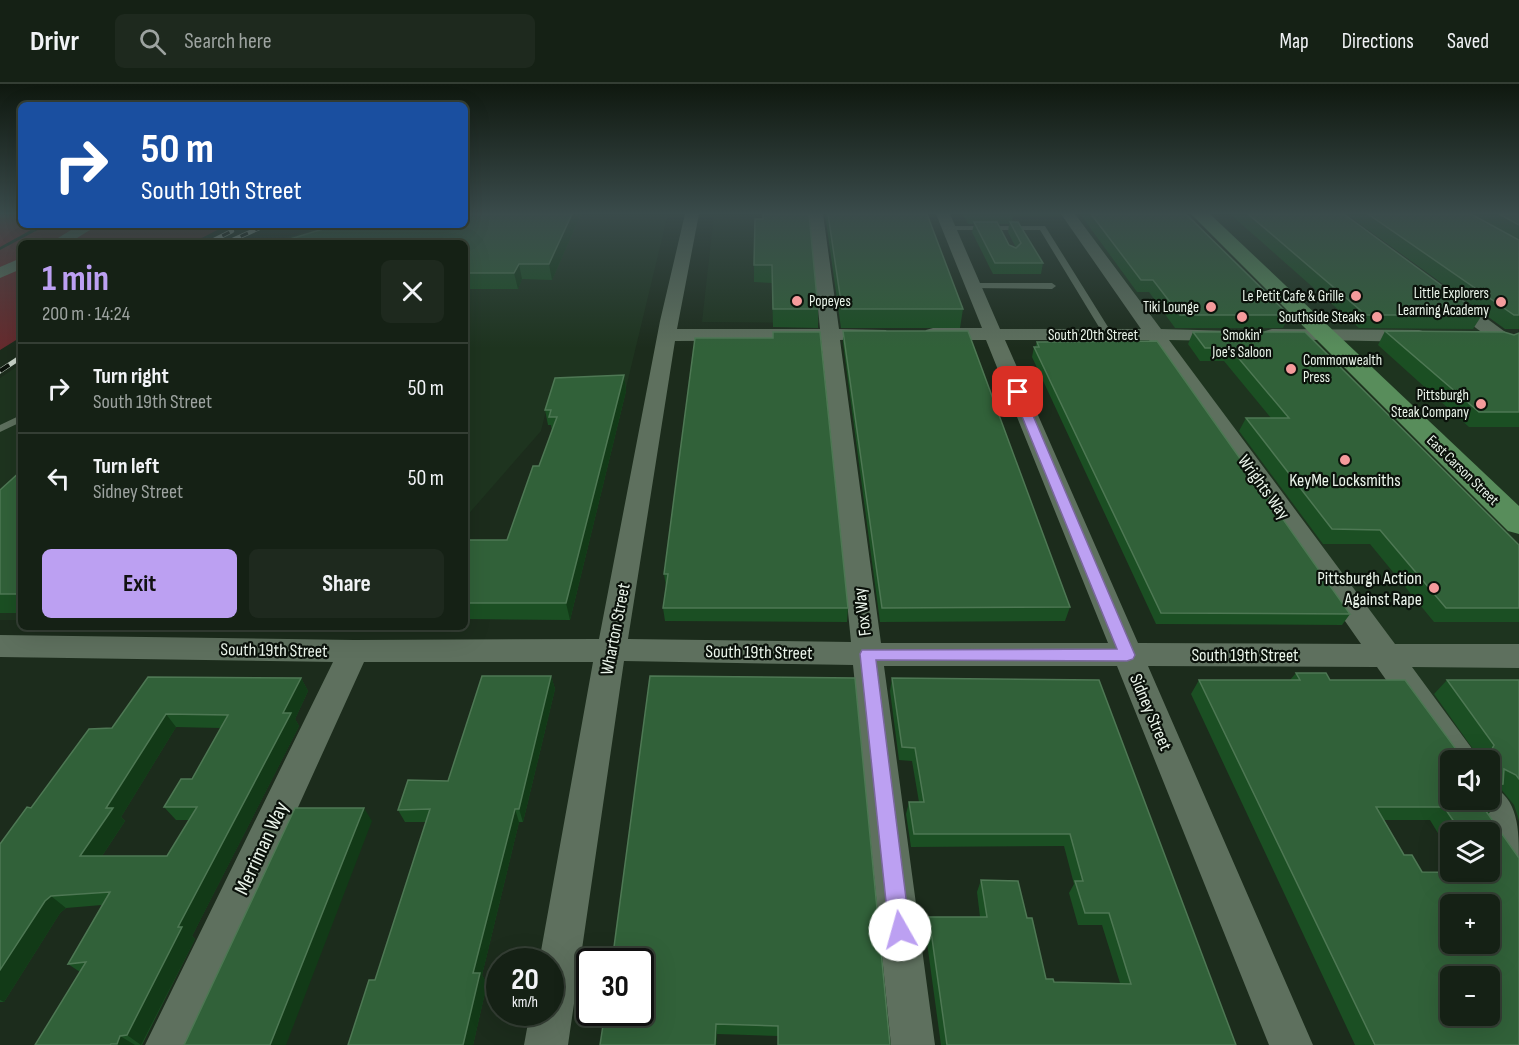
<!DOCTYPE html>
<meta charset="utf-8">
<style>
body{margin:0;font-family:"Sofia Sans Condensed",sans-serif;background:#1e291e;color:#f1f3f6;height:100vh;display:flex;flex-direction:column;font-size:22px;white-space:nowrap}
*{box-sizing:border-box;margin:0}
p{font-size:20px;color:#9da3a0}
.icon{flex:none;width:33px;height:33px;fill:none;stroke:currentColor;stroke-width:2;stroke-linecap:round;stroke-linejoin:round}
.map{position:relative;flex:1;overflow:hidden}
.side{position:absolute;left:18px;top:156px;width:450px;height:390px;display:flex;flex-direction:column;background:#152115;border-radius:9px;box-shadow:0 6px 24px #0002,0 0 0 2px #343e34}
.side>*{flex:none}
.banner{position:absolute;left:18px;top:18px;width:450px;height:126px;border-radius:9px;box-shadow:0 6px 24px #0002,0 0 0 2px #343e34;background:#1a4fa0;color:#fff;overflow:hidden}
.buttons{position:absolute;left:1440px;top:666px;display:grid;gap:12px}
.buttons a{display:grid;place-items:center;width:60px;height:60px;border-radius:9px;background:#152115;box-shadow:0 6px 24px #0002,0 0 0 2px #343e34;font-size:30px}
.speed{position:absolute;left:486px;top:864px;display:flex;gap:12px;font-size:30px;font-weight:700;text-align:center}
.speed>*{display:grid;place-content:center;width:78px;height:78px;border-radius:50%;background:#152115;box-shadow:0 6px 24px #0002,0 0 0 2px #343e34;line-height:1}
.speed small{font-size:15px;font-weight:400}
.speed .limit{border:3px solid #111;border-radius:9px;background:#fff;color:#111}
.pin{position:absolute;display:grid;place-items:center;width:51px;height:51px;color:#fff;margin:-26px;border-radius:12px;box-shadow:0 3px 9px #0006}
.me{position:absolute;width:66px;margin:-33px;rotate:353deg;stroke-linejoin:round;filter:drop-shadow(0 0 4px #0008)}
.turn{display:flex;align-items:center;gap:21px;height:126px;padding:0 24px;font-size:27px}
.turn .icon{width:78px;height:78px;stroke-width:2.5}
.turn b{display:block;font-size:42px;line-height:51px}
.round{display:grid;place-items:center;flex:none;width:63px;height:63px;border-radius:9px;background:#1e291e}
.head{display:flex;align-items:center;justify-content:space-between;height:102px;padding:0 24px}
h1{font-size:36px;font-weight:700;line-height:45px;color:#bca0f2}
.primary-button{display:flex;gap:12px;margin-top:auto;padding:12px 24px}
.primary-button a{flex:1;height:69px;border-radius:9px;background:#bca0f2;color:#111;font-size:24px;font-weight:700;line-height:69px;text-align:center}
.primary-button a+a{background:#1e291e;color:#f1f3f6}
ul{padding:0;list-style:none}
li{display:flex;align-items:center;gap:18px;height:90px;padding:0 24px;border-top:2px solid #343e34}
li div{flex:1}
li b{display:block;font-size:22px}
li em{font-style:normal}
header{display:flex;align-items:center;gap:36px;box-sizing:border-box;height:84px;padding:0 30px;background:#152115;border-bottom:2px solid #343e34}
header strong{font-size:28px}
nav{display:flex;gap:33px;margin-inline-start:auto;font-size:21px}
.search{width:420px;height:54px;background:#1e291e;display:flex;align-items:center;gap:15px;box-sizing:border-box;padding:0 21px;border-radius:9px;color:#9da3a0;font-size:22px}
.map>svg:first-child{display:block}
.built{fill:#1e341f}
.green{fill:#672b2e}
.water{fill:#7a232c}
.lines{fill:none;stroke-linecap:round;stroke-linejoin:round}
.service{fill:#5e705e;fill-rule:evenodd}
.minor{fill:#5e705e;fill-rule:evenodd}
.primary{fill:#588d5b;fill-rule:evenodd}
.rail-far1-casing{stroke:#c8d3c8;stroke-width:4.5}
.rail-casing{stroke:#c8d3c8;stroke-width:5}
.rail-far1{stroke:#0b120b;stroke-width:3;stroke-dasharray:8;stroke-linecap:butt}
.rail{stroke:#0b120b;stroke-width:4;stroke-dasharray:11;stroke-linecap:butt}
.wall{fill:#1b4f23;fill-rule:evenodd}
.shaded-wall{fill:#123a17}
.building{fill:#316139;stroke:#4e7854;stroke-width:1.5;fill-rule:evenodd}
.route{fill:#bca0f2;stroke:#7a689d;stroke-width:1.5}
.poi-dot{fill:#f59b9c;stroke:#0b120b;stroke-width:2}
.labels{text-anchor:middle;stroke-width:4.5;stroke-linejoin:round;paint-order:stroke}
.far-poi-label{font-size:15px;fill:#ebf5eb;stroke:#0b120b;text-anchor:end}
.far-street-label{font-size:15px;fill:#ebf5eb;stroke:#0b120b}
.poi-label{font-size:18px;fill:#ebf5eb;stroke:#0b120b}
.street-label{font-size:18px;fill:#ebf5eb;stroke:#0b120b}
.near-street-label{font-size:21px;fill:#ebf5eb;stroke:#0b120b}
</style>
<header>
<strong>Drivr</strong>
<div class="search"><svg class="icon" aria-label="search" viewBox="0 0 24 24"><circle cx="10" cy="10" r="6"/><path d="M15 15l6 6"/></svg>Search here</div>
<nav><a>Map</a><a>Directions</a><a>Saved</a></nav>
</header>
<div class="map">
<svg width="1519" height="961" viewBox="0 0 1519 961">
<rect width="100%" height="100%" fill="#1c2c1c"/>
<g class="built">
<polygon points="465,130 668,130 626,304 552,303 541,347 465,434 465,159 268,159 327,141 465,141"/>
<polygon points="714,130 812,130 824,239 702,238"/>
<polygon points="1072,130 1334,130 1519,267 1519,738 1490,698 1490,676 1474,676"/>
<polygon points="21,280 21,536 0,536 0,294"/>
</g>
<polygon class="green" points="47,141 227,141 192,159 21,159 21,253 0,266 0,166"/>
<polygon class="water" points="0,130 21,130 21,141 40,141 0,163"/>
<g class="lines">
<g class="service">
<polygon points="949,142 1045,142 1113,251 1105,253 1040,146 946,146 945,144"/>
<polygon points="974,199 1052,199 1056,202 1052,205 971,204 970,202"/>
<polygon points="21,331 21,338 0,348 0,341"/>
</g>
<g class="minor">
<path d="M685,130H699L677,245H820L809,130H823L839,245L886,246L888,250L886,254L840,256L881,559H1108L986,256H933L926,254L924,250L926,246L933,244H982L936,130H950L1000,245H1141L1061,130H1075L1161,245L1234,247L1236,251L1234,255L1227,257L1169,256L1395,560H1519V584L1412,583L1473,666L1478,676H1450V687L1377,583L1148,582L1313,961H1269L1117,582H884L935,961H891L853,581L624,577L568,961H524L530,928H550V878H539L593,578H364L190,961H145L333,578L0,573V551L354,556L599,555L660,237ZM821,256L851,558L628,555L675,257ZM1005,256H1149L1361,560L1138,559Z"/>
<polygon points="79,141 98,141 69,159 50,159"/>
<polygon points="21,174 21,185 0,194 0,183"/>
<polygon points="1450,211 1456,212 1519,258 1519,273 1512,271 1444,220 1441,216 1444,212"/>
<polygon points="1272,245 1419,246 1426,248 1429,252 1426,256 1419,258 1265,255 1263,251 1265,247"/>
<path d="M1490,701C1519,714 1519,746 1519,776L1506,771L1470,716H1490Z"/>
</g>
<polygon class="primary" points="1191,130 1210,130 1519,422 1519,450 1508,447"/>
<g class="rail-far1-casing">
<g id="rail-far1">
<polyline points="208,159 232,147"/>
<polyline points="226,159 266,141"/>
</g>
</g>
<g class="rail-casing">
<polyline id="rail" points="0,287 21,273"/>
</g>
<use href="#rail-far1" class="rail-far1"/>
<use href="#rail" class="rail"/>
</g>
<g class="wall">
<polygon points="581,130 552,196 522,195 518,205 465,205 465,159"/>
<polygon points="825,130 927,130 963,225 960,244 841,244"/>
<path d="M963,130H1060L1059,132H1013L1012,138L1043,179L1041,190H993L972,148L974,140H968ZM998,140H1009L1008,148L1016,164L1009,161Z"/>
<polygon points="1080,130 1186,130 1289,231 1283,244 1175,244 1149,208 1137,208"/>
<polygon points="1230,130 1344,130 1482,231 1473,245 1359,244"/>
<polygon points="1346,130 1471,130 1493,142 1473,130 1519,130 1519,245 1505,245"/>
<polygon points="763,135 818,225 818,244 773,243 772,199 754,198 754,181"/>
<polygon points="843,247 1070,523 1065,537 880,538 843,259"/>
<polygon points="1385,247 1514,251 1519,249 1519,343 1469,343 1378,261"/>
<polygon points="1193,248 1305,248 1519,461 1519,538 1434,538 1370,460 1323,460 1239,347 1246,334 1271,334 1224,277 1200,277 1188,260"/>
<polygon points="695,254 848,524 847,538 665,537 663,524 666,503 664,490"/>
<polygon points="1037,258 1350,530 1342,541 1156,540 1032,273 1034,263 1035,263"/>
<polygon points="624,291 626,307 570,536 465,535 465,456 507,456 539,382 552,347 551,341 548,341 545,326"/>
<polygon points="21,387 21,529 0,529 0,406"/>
<path d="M1296,589L1330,596L1460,671L1466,665H1473L1434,610L1447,596H1519V736L1514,721L1501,705L1499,704L1490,712L1496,723L1488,730L1519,961H1355L1191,610L1199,596H1290ZM1490,676V716H1450ZM1384,736H1430L1450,769V748H1490V788H1422L1404,771Z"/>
<polygon points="551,592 555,605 523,738 519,738 482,891 487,900 473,961 348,961 375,896 426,738 405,738 398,726 448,697"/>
<path d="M301,594L308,607L295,635L299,642L192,852L195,855L142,961H35L80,888L68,880L102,821L66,824L60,829L4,918H0V760L31,724L112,644ZM176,643L221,644L192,695L164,723L176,736H190L167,772H102L125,737L121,733Z"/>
<polygon points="892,594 1099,596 1236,961 941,961 925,844 929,833 980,833 977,808 981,796 1027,834 1046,895 1054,898 1120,899 1102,841 1078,841 1069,809 1074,800 1064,762 911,763 906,730 909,718 919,718 912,677 899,676 890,607"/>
<polygon points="640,878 890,961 778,961 778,952 717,950 717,961 600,961"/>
</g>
<g class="shaded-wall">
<polygon points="572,130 581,130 552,196 549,180"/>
<polygon points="519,180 522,195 518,205 514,189"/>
<polygon points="624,291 626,307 570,536 566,519"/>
<polygon points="551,592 555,605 523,738 519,725"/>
<polygon points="301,594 308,607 295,635 299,642 192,852 195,855 141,961 127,951 178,843 283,629"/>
<polygon points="166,630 176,643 121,733 125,737 94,784 80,772 106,724"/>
<polygon points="364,724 372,737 286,961 270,961"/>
<polygon points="515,725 519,738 482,891 487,900 473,961 463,961 473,889"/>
<polygon points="51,812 66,824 60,829 4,918 0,916 0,886 45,817"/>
<polygon points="716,940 717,950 717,961 715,961"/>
<polygon points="120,952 135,961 119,961 117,960"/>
</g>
<g class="building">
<polygon points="465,130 572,130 549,180 519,180 514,189 465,189 465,159 277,159 336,141 465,141"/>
<polygon points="763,130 809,130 818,225 773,225 772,181 754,181 755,135 763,135"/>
<polygon points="828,130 927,130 963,225 842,225"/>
<polygon points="1091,130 1186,130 1289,231 1180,231 1153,196 1141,196"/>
<polygon points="1248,130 1344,130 1482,231 1366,231"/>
<polygon points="1368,130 1471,130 1519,156 1519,231 1514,231"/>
<polygon points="1499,130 1519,130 1519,141"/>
<polygon points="974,138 997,138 1009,161 1016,164 1021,159 1010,138 1018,138 1043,179 995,179"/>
<polygon points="843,247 968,247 1070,523 882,524"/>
<polygon points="1385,247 1504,248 1514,251 1519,249 1519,328 1479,328"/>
<polygon points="773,248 820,248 848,524 663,524 668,490 664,490 695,254 773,254"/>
<polygon points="1193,248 1305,248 1519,461 1519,524 1446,524 1380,446 1332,445 1246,334 1289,334 1230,264 1205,264"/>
<polygon points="1157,257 1350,530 1161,529 1034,263 1039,263 1037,258"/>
<polygon points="624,291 566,519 465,519 465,456 507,456 533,382 539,382 557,333 549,333 551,326 545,326 555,294"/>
<polygon points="21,387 21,510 0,510 0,406"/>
<path d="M1296,589H1326L1330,596H1405L1464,676L1466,673V665H1492L1494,661L1447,596H1519V695L1516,691L1504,685L1503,700L1490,701V676H1450V716H1490V712L1496,723H1483L1519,774V961H1375L1199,596H1300ZM1376,723H1444L1461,748H1490V788H1487L1488,789L1422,788L1412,771H1404ZM1450,820H1490V860H1450ZM1450,892H1490V932H1450Z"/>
<polygon points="482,592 551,592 519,725 515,725 473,889 480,889 463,961 348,961 369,896 375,896 430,725 398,726 408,696 448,697"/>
<polygon points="650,592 855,594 890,961 778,961 778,942 716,940 715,961 600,961 605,928 640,928 640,878 612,878"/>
<path d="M148,593L301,594L283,629H291L178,843H182L127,951L120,952L117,960H111L110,961H35L86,878L68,880L110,808L51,812L45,817L0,886V760L27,723L31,724L89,645L112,644ZM166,630L228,631L192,695H181L164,723H197L167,772H80L113,724H106Z"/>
<polygon points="892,594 1099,596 1236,961 947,961 929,833 987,833 981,796 1018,797 1027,834 1032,834 1046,895 1053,895 1054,898 1131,900 1109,829 1085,829 1075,797 1083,797 1070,750 914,750 909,718 924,718 915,664 902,663"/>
<polygon points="295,724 364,724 270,961 184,961"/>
</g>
<linearGradient id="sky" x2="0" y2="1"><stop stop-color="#0f180f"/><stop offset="0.49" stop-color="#3a4b4b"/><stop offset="1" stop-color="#3a4b4b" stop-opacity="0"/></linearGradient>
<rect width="1519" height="264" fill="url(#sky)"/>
<polygon class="route" points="1018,304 1023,308 1135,571 1133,575 1127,577 876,576 910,846 907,853 900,856 892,853 889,846 860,570 862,566 1117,565 1012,308"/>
<g class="poi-dot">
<circle cx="1356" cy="212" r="6"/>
<circle cx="797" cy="217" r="6"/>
<circle cx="1501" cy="218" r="6"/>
<circle cx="1211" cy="223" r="6"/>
<circle cx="1242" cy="233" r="6"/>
<circle cx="1377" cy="233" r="6"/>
<circle cx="1291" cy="285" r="6"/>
<circle cx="1481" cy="320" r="6"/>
<circle cx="1345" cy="376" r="6"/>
<circle cx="1434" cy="504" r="6"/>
</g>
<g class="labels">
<g class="far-poi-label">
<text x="1489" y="214">Little Explorers<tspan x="1489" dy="17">Learning Academy</tspan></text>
<text x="1344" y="217">Le Petit Cafe &amp; Grille</text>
<text x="809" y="222" text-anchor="start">Popeyes</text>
<text x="1199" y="228">Tiki Lounge</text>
<text x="1365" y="238">Southside Steaks</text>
<text x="1242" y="256" text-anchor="middle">Smokin'<tspan x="1242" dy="17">Joe's Saloon</tspan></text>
<text x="1303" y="281" text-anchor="start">Commonwealth<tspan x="1303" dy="17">Press</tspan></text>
<text x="1469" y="316">Pittsburgh<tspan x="1469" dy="17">Steak Company</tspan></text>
</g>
<g class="far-street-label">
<text x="1093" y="256">South 20th Street</text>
<text transform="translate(1463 386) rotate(44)" y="5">East Carson Street</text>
</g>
<g class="poi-label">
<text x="1345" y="402">KeyMe Locksmiths</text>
<text x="1422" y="500" text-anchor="end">Pittsburgh Action<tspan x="1422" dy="21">Against Rape</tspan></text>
</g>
<g class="street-label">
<text transform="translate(1264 403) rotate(54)" y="6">Wrights Way</text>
<text transform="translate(862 528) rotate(-97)" y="6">Fox Way</text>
<text transform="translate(615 545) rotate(-79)" y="6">Wharton Street</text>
<text transform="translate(274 566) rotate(1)" y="6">South 19th Street</text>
<text transform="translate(759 568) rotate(1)" y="6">South 19th Street</text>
<text x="1245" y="577">South 19th Street</text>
<text transform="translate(1151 628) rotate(67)" y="6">Sidney Street</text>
</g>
<g class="near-street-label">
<text transform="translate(261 764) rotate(-65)" y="7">Merriman Way</text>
</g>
</g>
</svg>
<div class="buttons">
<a><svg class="icon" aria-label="sound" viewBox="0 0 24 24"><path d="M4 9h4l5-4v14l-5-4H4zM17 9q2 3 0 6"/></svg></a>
<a><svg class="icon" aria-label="layers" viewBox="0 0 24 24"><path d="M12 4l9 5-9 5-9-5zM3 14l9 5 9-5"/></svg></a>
<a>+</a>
<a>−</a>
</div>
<div class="speed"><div>20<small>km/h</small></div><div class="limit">30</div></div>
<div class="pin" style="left:1018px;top:308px;background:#d93025"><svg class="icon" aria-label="arrive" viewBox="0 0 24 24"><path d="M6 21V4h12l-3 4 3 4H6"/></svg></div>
<svg class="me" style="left:900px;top:846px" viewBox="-20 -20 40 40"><circle r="19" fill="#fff"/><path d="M0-13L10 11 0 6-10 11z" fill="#bca0f2"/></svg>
<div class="banner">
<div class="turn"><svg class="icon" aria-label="right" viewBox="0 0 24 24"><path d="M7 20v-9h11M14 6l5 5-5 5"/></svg><div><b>50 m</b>South 19th Street</div></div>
</div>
<section class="side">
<div class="head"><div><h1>1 min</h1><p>200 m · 14:24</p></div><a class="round"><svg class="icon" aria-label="close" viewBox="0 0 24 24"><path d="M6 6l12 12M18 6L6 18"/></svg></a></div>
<ul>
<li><svg class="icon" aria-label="right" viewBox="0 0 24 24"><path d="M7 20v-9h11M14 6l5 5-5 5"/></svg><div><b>Turn right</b><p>South 19th Street</p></div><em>50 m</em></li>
<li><svg class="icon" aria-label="left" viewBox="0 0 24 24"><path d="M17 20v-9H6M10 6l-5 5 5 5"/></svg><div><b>Turn left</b><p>Sidney Street</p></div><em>50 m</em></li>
</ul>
<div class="primary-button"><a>Exit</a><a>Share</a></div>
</section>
</div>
